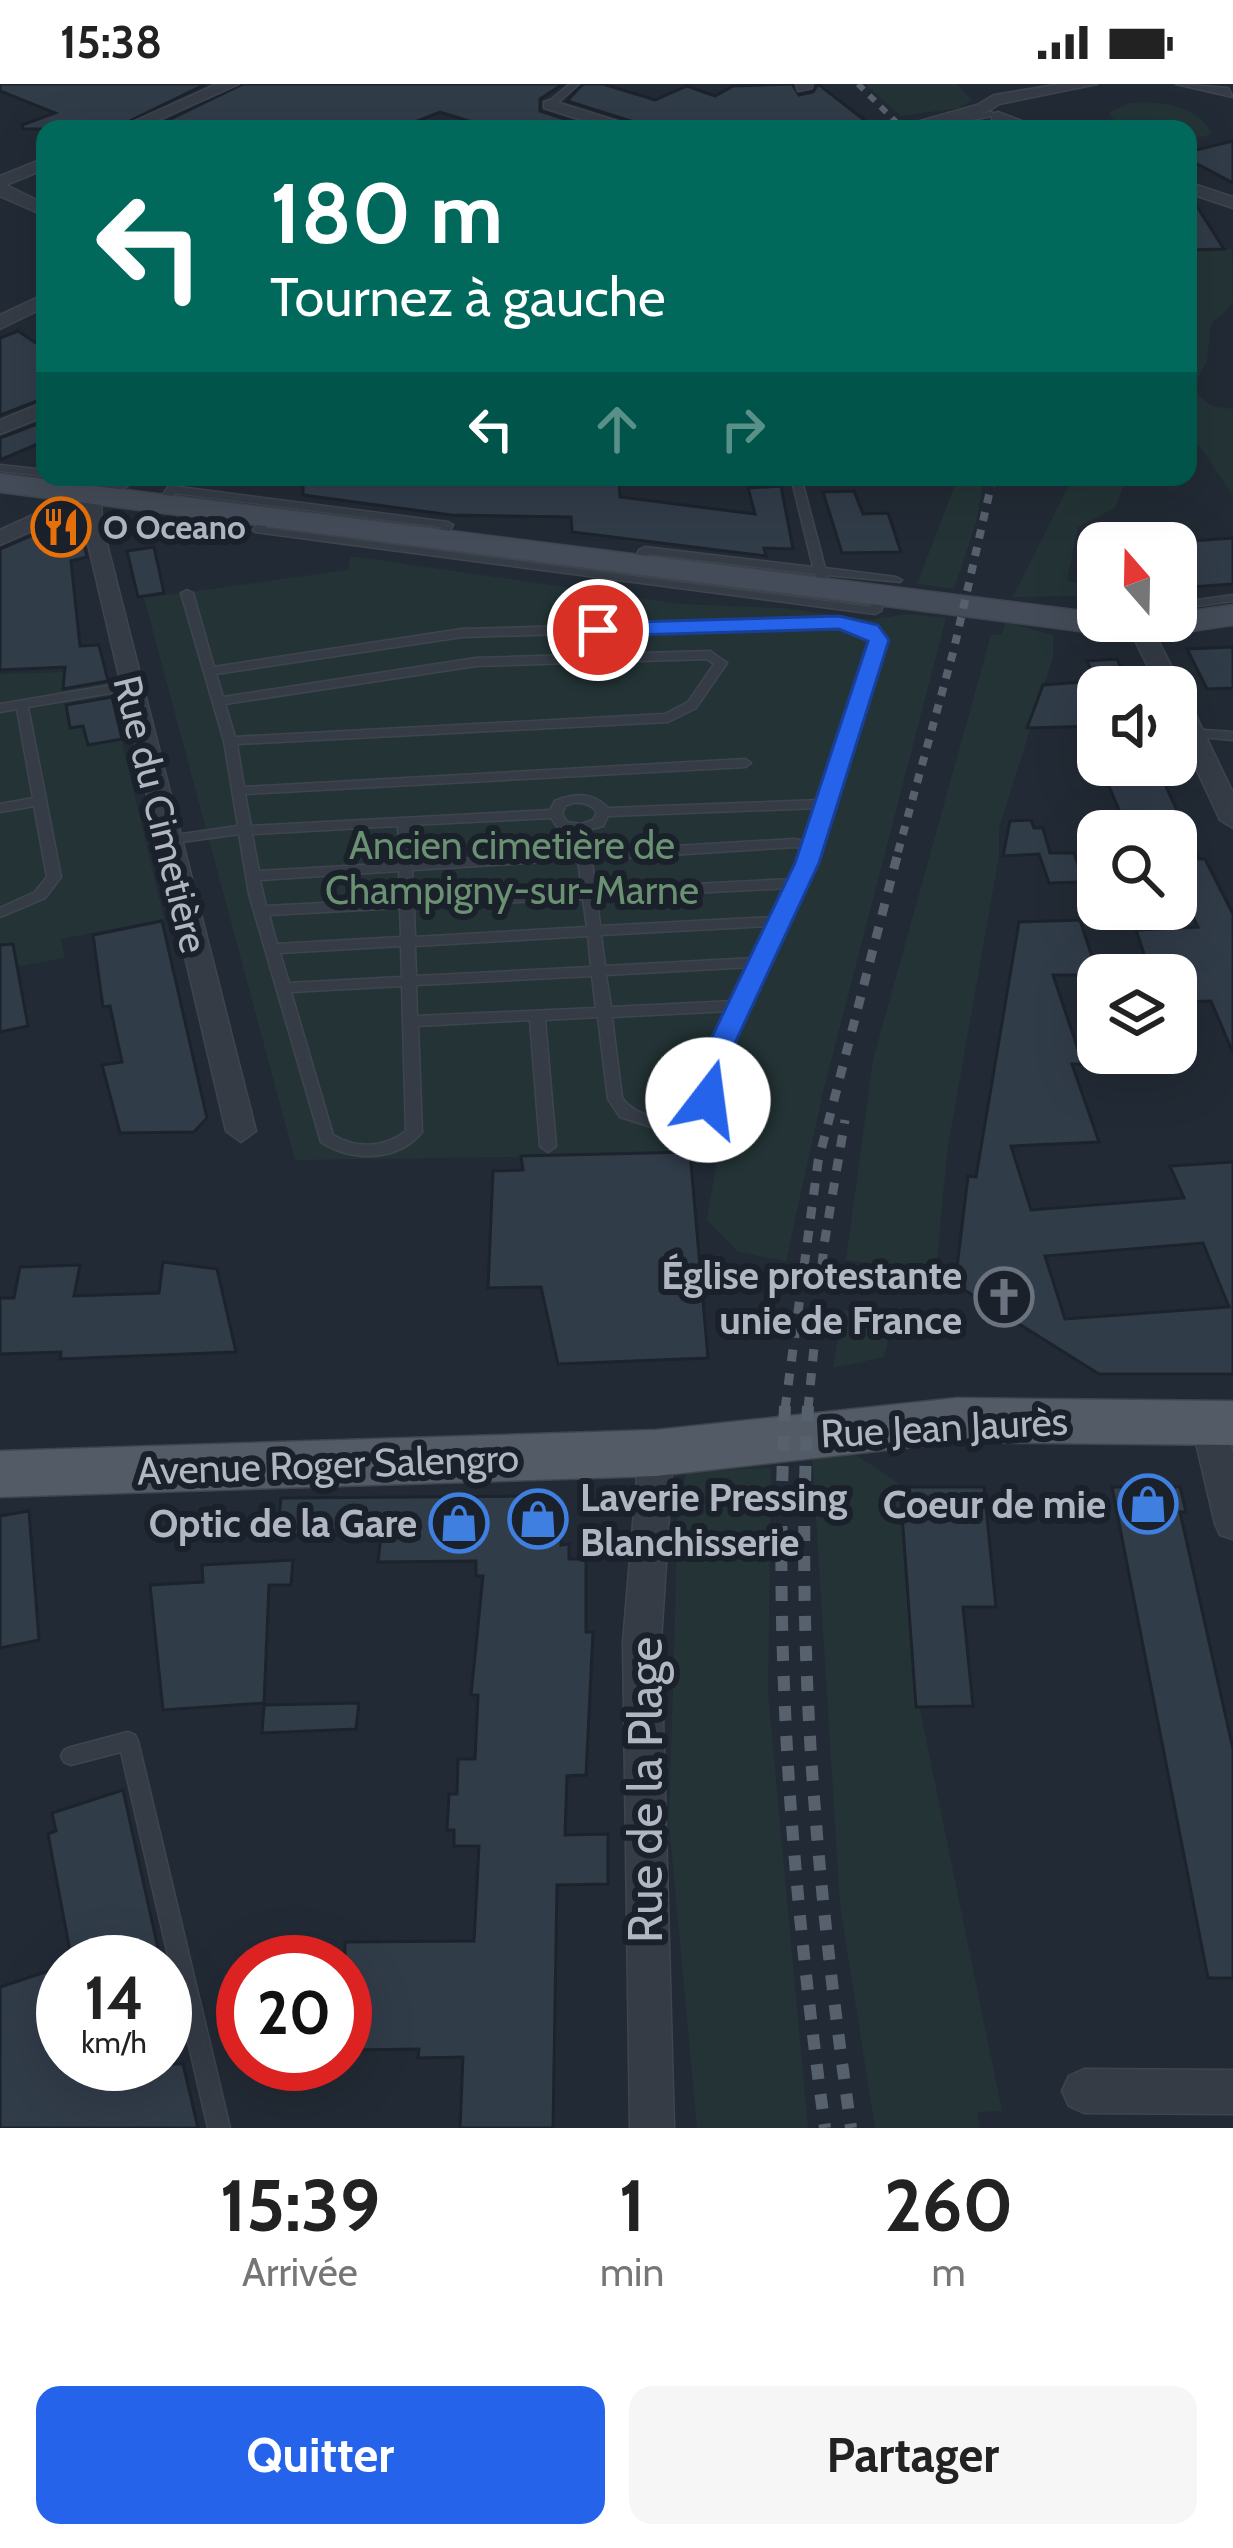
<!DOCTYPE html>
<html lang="fr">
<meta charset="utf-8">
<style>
body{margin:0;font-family:Cabin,sans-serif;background:#f6f6f6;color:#222;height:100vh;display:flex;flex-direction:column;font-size:45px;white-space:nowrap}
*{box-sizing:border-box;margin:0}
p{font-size:39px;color:#767676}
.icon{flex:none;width:66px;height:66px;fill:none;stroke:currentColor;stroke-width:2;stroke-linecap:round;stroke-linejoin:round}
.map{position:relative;height:2044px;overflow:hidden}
.drawer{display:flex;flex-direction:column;background:#fff;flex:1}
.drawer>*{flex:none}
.hud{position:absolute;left:36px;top:36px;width:1161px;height:366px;border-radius:24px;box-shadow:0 12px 48px #0002;background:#00695c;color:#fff;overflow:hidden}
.needle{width:78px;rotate:340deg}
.controls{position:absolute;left:1077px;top:438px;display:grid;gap:24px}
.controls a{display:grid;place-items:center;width:120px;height:120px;border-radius:24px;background:#fff;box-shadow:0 12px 48px #0002;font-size:60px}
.speed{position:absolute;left:36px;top:1851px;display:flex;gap:24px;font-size:60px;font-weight:700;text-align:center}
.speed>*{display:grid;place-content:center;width:156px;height:156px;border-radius:50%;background:#fff;box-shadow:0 12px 48px #0002;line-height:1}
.speed small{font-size:30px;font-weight:400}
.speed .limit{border:18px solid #d22;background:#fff;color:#111}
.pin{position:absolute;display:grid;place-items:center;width:102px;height:102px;color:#fff;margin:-51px;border:6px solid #fff;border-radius:50%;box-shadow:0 3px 12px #0007}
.me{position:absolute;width:132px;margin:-66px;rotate:15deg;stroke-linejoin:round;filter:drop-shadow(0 0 9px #0008)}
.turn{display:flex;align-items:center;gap:42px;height:252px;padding:0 36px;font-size:54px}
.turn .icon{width:156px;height:156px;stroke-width:2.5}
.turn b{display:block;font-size:84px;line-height:102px}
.lanes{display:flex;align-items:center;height:114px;padding:0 36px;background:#0003;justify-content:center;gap:60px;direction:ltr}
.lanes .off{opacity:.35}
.eta{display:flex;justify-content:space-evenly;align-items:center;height:204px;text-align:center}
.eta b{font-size:72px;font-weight:700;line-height:84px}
.cta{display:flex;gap:24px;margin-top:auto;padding:24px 36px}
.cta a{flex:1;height:138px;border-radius:24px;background:#2563eb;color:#fff;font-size:48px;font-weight:700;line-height:138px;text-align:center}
.cta a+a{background:#f6f6f6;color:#222}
.status{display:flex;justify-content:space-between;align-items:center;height:84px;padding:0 60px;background:#fff;direction:ltr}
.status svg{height:33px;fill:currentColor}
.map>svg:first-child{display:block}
.green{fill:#243436}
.building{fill:#313c49;stroke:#1d232c;stroke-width:3;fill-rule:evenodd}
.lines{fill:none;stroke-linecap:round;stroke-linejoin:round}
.lane-casing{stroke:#3f454f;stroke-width:3}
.street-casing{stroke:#3f454f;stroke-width:3}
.secondary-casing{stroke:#3f454f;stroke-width:3}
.primary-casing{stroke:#3f454f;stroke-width:3}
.lane{fill:#353c46;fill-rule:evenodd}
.street{fill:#353c46;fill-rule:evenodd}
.secondary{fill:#444c59;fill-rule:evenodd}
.primary{fill:#535b66;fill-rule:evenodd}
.rail-far3{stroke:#57606d;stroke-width:6;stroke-dasharray:8 8;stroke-linecap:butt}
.rail-far2{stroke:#57606d;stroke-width:8;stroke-dasharray:9 9;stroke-linecap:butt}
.rail-far1{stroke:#57606d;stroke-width:9;stroke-dasharray:12 12;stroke-linecap:butt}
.rail{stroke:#57606d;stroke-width:12;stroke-dasharray:15 15;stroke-linecap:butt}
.route{fill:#2563eb;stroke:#184099;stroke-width:3}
.labels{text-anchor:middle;stroke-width:12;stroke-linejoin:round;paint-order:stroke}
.far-poi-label{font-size:33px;font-weight:bold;fill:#b0b7c2;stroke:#1b212a;text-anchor:start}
.street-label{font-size:39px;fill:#b0b7c2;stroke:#1b212a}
.park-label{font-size:39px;fill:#6a9172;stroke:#1b212a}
.poi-label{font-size:39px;font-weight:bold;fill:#b0b7c2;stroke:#1b212a;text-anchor:end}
.near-street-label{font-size:48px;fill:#b0b7c2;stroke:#1b212a}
</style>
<div class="status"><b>15:38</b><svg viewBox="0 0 49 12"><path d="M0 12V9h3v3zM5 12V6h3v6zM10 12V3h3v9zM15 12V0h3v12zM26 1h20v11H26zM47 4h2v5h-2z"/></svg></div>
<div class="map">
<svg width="1233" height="2044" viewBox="0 0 1233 2044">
<rect width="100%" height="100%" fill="#222a35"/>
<g class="green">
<polygon points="865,0 957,0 972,16 959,24 901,32"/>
<path d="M1129,19C1160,17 1197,20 1212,50L1188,56V45H1120L1109,29Z"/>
<polygon points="1232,165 1233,220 1211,240 1207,277 1192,305 1211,322 1233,325 1233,411 1199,361 1188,362 1188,166"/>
<polygon points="958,393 984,393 977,435 954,505 917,500"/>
<polygon points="1073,393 1127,393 1115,424 1078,443 1067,496 1084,501 1081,512 1013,513"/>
<polygon points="351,472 681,520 782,524 871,536 906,530 946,534 823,1008 786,1177 738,1168 707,1136 718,1070 295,1076 144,514 348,486"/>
<polygon points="1005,538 1053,551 1053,573 999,744 999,772 947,1068 936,1188 846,1176 873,976 991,551 1002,551"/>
<polygon points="105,587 164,835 61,855 65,874 0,886 0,590"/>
<polygon points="843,1226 894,1232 884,1273 833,1284"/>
<polygon points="812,1369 853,1369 900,1400 919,1621 1002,2027 977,2028 980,2044 875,2044 840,1820"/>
<polygon points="771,1384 768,1609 808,2044 697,2044 669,1739 678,1426 686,1388"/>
</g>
<g class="building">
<polygon points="0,0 206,0 113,45 23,45 22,41 55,29 0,7"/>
<polygon points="243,0 563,0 540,15 540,27 595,45 495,45 440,28 397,45 150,45"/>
<polygon points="583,0 603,0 655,16 687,2 715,12 733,2 792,0 799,11 813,8 818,0 876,45 639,45 634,38 567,17"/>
<polygon points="1233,57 1233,99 1188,75 1188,68"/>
<polygon points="1188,114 1192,115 1224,165 1188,166"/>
<polygon points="18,247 45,265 45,314 0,331 0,254"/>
<polygon points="45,337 45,357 0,376 0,354"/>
<polygon points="414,393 619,393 620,413 755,430 748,404 781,402 793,465 764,464 766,472 572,448 571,433 451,431 303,411 303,398"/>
<polygon points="854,407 863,430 888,429 901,468 842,469 823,408"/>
<polygon points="70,435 73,450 81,449 87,473 71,477 80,562 99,561 108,597 63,605 65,583 0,586 0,465"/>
<polygon points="1233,454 1233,500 1176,504 1176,458"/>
<polygon points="154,463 164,509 138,513 127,467"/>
<polygon points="1233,563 1233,604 1207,605 1187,565"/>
<polygon points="1117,575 1130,603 1098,603 1098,642 1027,644 1043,601 1096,597 1087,577"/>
<polygon points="112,613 122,655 88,661 83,642 70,644 66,621"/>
<polygon points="1160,689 1199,775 1205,775 1233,830 1233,969 1211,917 1176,918 1176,891 1151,891 1136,846 1198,843 1176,798 1176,747 1128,747 1105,693"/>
<polygon points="1031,736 1034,744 1043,744 1050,769 1074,769 1084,798 1049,799 1039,770 1003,772 1010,737"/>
<path d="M1080,836L1098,891H1053L1083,980H1072L1099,1058L1011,1062L1031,1126L1184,1114L1170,1082L1233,1078V1290H1099L955,1200L968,1092L976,1093L1019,838ZM1203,1159L1229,1223L1065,1235L1045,1172Z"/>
<polygon points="162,837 207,1034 194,1048 120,1049 102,981 122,978 110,922 103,923 93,851"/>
<polygon points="13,860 28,942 0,948 0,861"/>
<polygon points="690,1068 708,1274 558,1280 541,1203 488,1204 493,1087 523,1086 521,1072"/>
<polygon points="163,1178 217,1185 236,1268 60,1275 61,1268 0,1270 0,1214 14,1214 20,1183 80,1181 74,1212 159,1209"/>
<polygon points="900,1403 984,1403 996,1523 963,1523 973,1622 916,1623"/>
<polygon points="1112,1403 1180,1403 1186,1428 1180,1428 1233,1665 1233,1894 1208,1894"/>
<polygon points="530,1412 530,1419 553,1418 553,1433 562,1433 561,1461 569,1460 569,1475 586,1475 586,1548 593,1548 586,1691 567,1692 565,1751 608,1750 608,1800 557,1801 553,2044 460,2044 463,1973 418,1974 419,1965 345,1966 345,1858 474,1857 479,1762 454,1762 454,1746 447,1746 449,1710 457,1710 458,1675 475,1675 478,1611 471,1611 483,1492 476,1492 476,1477 378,1478 381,1451 277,1451 281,1414"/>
<polygon points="29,1427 39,1556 0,1564 0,1432"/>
<polygon points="293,1476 291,1501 269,1501 264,1619 163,1626 150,1501 203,1498 202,1481"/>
<polygon points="359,1619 356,1645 262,1649 264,1621"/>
<polygon points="123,1706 161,1878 72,1878 48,1750 56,1747 52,1729"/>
<polygon points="63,1882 63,1980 183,1980 198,2044 0,2044 0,1903"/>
</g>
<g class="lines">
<g class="lane-casing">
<g id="lane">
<polygon points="570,0 579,0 553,23 547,23 547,19"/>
<polygon points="989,28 992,28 992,32 957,39 953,37"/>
<polygon points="0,381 45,386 45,392 0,387"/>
<polygon points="70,393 85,393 85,394 80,397"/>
<polygon points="791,393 801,393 825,484 896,493 902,496 900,498 827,491 826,496 818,496 815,490 649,470 642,484 634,484 632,482 639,466 645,463 813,483"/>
<polygon points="172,402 448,438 453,441 443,458 439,459 433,456 441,443 175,409 166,421 158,421 157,419 168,403"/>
<polygon points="269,429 274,432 266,444 870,523 876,509 884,509 886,511 881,527 875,530 255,448 253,446 265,430"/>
<path d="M187,506L193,509L214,583L462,545L839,535L874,544L885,556L820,763L730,957L713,1020L690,1040L658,1045L620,1033L608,1015L598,933L545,936L556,1062L548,1068L540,1062L530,936L418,942L422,1048C398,1078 351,1078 321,1058L249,810L239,750L168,760L161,756L168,752L238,742L224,657L181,509ZM839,542L866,548L873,556L821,716L608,724C593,708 574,709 555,717L550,726L251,742L245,710L745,683L751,679L745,675L244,703L237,660L668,638L696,624L727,579L710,567L476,574L223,613L216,590L462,553ZM707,575L714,580L688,618L665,630L235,653L225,620L476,582ZM573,719C583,718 591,720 597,728L593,736L581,740L567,738L562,730L565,722ZM818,724L807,758L795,755L591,767L588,746L603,742L608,732ZM551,734L558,744L575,747L577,768L412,778L411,741ZM398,742L399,779L259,787L252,750ZM795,763L805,765L793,795L595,805L592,776ZM578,776L582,806L413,815L412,786ZM399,787L400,815L266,822L260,796ZM789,804L775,833L600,842L597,814ZM583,815L587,843L415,853L414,823ZM400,824L401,853L277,860L269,831ZM770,842L755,874L605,882L601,851ZM588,852L591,883L416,892L415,862ZM401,862L402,893L289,899L280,869ZM751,883L735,917L611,923L606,891ZM592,892L596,924L417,932L416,901ZM402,902L406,1047C385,1064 357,1065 333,1051L291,908ZM730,927C724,939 718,950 714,963C705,995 701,1042 654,1033C640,1030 630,1025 622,1014L612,933Z"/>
<polygon points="1233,511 1233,517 1176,525 1176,519"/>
<polygon points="130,598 136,602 134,605 28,623 61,793 45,814 0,833 0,824 35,808 47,793 34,722 0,728 0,720 33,714 17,625 0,628 0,620"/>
<polygon points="1191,645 1233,648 1233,656 1187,652 1187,646"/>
<polygon points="128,1648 135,1651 138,1657 230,2044 208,2044 121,1668 71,1681 64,1678 61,1672 64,1666 71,1663"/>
</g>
</g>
<g class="street-casing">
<g id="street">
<polygon points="217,0 239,0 139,45 117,45"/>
<polygon points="796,0 812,0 812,4 798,7"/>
<path d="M1061,0H1097L999,20C972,40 925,45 892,45L977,21L994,11Z"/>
<polygon points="1176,0 1228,4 1233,13"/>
<polygon points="550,16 633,42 635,45 610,45 544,24 544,18"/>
<polygon points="998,28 1035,42 1037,45 1014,45 992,36 992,30"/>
<polygon points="45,74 45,85 6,101 45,120 45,132 0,112 0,92"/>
<polygon points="1188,98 1233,113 1233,124 1188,109"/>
<polygon points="45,210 45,223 0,245 0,231"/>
<polygon points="45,318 45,332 0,350 0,336"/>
<polygon points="116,393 144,393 101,416 102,440 256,1047 241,1058 226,1047 80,426 0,461 0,446"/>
<polygon points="1132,537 1148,537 1182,603 1178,608 1188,615 1233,709 1233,744 1220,736 1176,641 1176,603 1158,603 1128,542"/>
<polygon points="1208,1324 1220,1328 1233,1369 1233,1455 1220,1451 1215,1440 1191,1338 1196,1328"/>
<polygon points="656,1355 668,1359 673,1369 661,1558 674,2044 630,2044 623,1558 639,1369 644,1359"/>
<polygon points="1084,1985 1233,1986 1233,2030 1084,2029 1069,2022 1062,2007 1069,1992"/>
</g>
</g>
<g class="secondary-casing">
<polygon id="secondary" points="0,390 1098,529 1098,537 1176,537 1176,529 1233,521 1233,541 1163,551 1095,549 0,408"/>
</g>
<g class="primary-casing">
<polygon id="primary" points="957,1314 1233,1317 1233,1361 957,1358 656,1392 0,1413 0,1367 656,1346"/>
</g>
<use href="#lane" class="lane"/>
<use href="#street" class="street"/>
<use href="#secondary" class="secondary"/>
<use href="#primary" class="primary"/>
<polyline class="rail-far3" points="858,0 903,45"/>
<polyline class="rail-far2" points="898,768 954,565 993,393"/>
<g class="rail-far1">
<polyline points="785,1325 818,1078 899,765"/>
<polyline points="808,1325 824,1161 845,1036"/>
</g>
<g class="rail">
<path d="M785,1322C773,1566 792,1803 825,2044"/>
<path d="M808,1322C795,1565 817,1804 851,2044"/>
</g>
</g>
<polygon class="route" points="839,532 878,541 889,556 819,779 736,957 721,1016 708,1026 694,1016 710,957 795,779 868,557 839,545 598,552 587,546 598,539"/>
<defs>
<g id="restaurant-ring" transform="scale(3)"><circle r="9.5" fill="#1b212a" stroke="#e8710a" stroke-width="1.5"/><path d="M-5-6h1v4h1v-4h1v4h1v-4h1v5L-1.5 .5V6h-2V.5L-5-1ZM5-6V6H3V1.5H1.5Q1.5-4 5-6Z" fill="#e8710a"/></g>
<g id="church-ring" transform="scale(3)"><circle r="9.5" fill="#1b212a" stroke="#6b7280" stroke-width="1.5"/><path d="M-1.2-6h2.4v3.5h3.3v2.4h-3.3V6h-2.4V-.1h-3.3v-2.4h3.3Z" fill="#6b7280"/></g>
<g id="shop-ring" transform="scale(3)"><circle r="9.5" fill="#1b212a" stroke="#3f7fe0" stroke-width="1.5"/><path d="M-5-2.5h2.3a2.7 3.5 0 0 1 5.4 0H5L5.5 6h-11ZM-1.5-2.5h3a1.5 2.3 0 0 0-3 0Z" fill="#3f7fe0"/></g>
</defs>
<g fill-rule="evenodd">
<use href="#restaurant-ring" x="61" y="443"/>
<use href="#church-ring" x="1004" y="1213"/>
<use href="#shop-ring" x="1148" y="1420"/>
<use href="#shop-ring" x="538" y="1435"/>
<use href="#shop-ring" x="459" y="1439"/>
</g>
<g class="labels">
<g class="far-poi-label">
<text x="103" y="455">O Oceano</text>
</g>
<g class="street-label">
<text transform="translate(161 730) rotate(76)" y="14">Rue du Cimetière</text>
<text transform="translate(944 1343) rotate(-3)" y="14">Rue Jean Jaurès</text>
<text transform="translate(328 1380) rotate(-2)" y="14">Avenue Roger Salengro</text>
</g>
<g class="park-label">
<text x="512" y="775">Ancien cimetière de<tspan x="512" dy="45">Champigny-sur-Marne</tspan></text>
</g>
<g class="poi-label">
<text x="962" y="1205">Église protestante<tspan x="962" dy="45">unie de France</tspan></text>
<text x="580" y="1427" text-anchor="start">Laverie Pressing<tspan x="580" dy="45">Blanchisserie</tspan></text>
<text x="1106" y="1434">Coeur de mie</text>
<text x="417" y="1453">Optic de la Gare</text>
</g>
<g class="near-street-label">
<text transform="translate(645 1706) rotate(-90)" y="17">Rue de la Plage</text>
</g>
</g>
</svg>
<div class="controls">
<a><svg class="needle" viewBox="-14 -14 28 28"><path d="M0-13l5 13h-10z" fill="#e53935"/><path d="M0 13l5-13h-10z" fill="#767676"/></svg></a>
<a><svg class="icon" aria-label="sound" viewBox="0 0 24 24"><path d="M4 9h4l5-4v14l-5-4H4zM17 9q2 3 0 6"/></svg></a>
<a><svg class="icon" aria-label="search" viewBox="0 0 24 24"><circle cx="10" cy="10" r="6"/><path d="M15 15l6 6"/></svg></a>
<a><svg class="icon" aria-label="layers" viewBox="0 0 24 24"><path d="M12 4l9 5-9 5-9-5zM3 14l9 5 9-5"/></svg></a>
</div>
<div class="speed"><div>14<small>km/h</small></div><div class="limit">20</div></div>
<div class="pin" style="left:598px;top:546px;background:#d93025"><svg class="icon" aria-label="arrive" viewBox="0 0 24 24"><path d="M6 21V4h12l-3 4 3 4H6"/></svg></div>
<svg class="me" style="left:708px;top:1016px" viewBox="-20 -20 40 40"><circle r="19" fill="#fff"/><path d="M0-13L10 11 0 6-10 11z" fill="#2563eb"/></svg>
<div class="hud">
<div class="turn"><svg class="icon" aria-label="left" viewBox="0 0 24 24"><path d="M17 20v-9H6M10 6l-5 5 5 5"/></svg><div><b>180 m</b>Tournez à gauche</div></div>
<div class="lanes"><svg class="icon" aria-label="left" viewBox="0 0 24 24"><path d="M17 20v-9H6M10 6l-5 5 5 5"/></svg><svg class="icon off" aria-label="ahead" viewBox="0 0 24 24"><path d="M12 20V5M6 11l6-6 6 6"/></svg><svg class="icon off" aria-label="right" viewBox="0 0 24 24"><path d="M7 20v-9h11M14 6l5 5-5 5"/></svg></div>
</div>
</div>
<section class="drawer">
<div class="eta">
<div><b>15:39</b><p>Arrivée</p></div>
<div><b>1</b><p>min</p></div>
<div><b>260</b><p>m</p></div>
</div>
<div class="cta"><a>Quitter</a><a>Partager</a></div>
</section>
